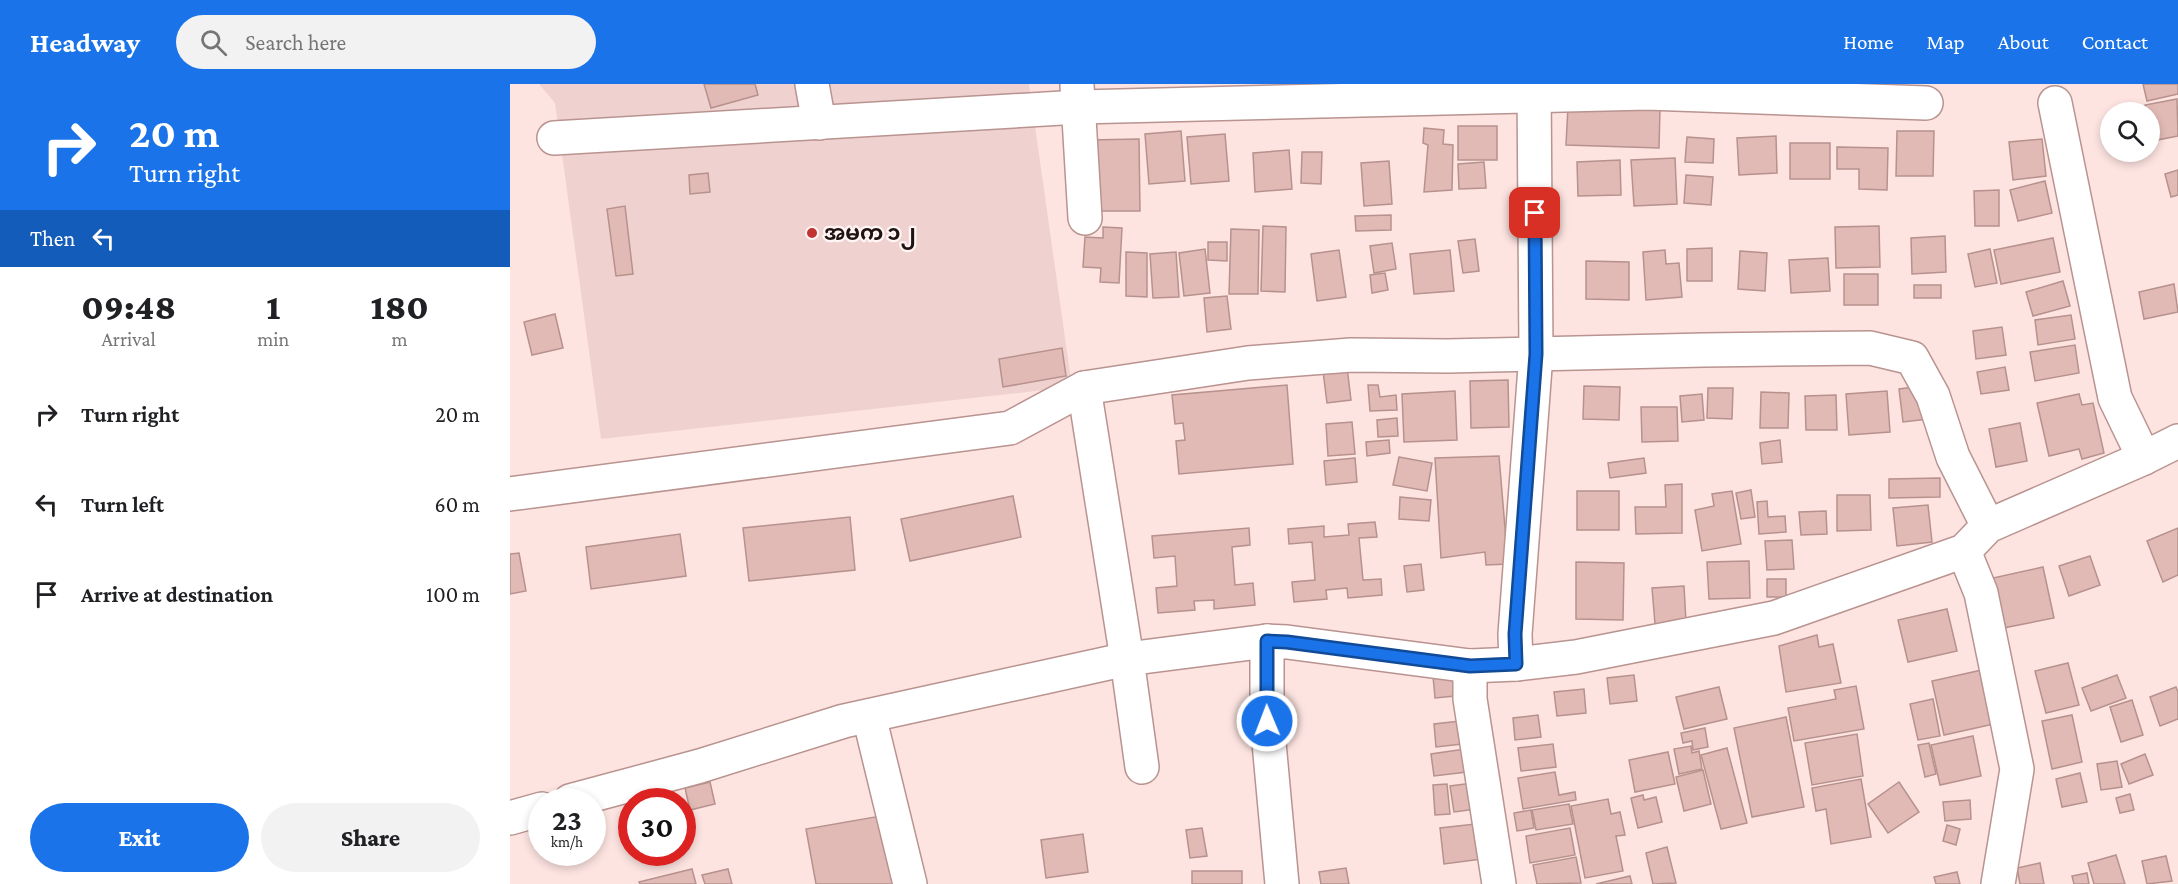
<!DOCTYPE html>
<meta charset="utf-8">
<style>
body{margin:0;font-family:"Crimson Pro","Noto Sans Myanmar",serif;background:#f2f2f2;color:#202124;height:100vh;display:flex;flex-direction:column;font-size:22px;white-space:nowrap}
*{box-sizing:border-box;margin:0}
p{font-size:20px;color:#757577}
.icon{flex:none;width:33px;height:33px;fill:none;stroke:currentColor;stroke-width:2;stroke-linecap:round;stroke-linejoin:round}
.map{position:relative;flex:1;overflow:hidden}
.drawer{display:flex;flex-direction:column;background:#fff;width:510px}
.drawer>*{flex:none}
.hud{background:#1a73e8;color:#fff;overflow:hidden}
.fabs{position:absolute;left:1590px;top:18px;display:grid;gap:12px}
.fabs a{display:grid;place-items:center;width:60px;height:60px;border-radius:50%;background:#fff;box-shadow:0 3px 9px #0003;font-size:30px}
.speed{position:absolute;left:18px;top:704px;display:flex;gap:12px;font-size:30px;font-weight:700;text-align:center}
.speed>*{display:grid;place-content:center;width:78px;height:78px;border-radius:50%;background:#fff;box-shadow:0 3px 9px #0003;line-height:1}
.speed small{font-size:15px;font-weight:400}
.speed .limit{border:9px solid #d22;background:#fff;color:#111}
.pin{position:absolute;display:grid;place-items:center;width:51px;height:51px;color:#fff;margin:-26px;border-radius:12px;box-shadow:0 3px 9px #0006}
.me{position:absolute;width:66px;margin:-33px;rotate:359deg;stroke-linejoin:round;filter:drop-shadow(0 0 4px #0008)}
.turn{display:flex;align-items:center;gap:21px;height:126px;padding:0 30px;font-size:27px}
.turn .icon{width:78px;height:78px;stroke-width:2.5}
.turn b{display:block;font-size:42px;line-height:51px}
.then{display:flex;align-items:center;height:57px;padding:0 30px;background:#0003;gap:12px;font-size:22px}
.eta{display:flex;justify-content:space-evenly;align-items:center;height:102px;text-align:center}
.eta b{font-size:36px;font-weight:800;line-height:42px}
.cta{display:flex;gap:12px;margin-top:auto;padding:12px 30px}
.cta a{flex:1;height:69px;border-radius:36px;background:#1a73e8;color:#fff;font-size:24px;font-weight:800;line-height:69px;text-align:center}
.cta a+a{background:#f2f2f2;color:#202124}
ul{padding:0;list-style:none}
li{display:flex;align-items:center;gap:18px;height:90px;padding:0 30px}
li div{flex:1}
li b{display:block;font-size:22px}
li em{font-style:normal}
header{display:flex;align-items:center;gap:36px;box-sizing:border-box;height:84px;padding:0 30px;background:#1a73e8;color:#fff}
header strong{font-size:28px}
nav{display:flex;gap:33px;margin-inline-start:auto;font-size:21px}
.search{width:420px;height:54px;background:#f2f2f2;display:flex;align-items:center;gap:15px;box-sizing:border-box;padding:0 21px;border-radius:33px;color:#757577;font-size:22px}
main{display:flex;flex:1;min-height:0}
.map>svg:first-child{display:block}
.built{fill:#efd2cf}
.building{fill:#e1bab5;stroke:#b7918d;stroke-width:1.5}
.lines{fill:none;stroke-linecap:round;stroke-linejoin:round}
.minor-casing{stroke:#b9938f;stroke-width:36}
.minor{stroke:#fff;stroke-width:33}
.route-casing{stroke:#114b97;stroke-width:15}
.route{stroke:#1a73e8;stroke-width:10}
.poi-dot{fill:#c23432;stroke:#fef5f4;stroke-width:2}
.labels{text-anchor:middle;stroke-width:4.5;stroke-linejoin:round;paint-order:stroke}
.poi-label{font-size:21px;font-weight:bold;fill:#1f1210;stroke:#fef5f4;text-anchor:start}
</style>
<header>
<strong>Headway</strong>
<div class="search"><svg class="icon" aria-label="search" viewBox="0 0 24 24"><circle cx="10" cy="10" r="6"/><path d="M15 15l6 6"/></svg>Search here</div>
<nav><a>Home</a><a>Map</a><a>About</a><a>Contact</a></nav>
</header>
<main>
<section class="drawer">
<div class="hud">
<div class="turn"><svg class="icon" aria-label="right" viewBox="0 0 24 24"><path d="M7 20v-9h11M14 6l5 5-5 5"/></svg><div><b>20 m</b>Turn right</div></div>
<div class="then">Then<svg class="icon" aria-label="left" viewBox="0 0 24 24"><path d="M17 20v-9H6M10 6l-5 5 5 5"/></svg></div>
</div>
<div class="eta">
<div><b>09:48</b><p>Arrival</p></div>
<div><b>1</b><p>min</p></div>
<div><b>180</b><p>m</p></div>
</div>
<ul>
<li><svg class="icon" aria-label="right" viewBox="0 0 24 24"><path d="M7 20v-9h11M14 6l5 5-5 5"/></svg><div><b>Turn right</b></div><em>20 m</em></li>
<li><svg class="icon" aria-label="left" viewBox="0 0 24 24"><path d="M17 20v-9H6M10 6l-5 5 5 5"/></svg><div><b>Turn left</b></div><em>60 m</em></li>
<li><svg class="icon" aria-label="arrive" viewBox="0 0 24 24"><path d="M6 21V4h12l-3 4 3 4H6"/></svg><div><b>Arrive at destination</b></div><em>100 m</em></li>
</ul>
<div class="cta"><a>Exit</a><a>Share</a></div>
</section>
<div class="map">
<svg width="1668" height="800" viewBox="0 0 1668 800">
<rect width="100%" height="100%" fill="#fde4e1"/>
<polygon class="built" points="29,0 519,0 562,303 91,355 45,19"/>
<g class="building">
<polygon points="194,0 245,0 248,11 201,24"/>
<polygon points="1633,0 1668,0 1668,10 1637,17"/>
<polygon points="1667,15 1668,52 1642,57 1640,43 1640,28 1636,28 1635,21"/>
<polygon points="1058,22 1150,25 1149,64 1056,61"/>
<rect x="948" y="42" width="39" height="34"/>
<polygon points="914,44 934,46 933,60 943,61 942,106 914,108 918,61 913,59"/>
<polygon points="671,47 675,97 639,100 635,50"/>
<polygon points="1387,47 1424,47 1423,92 1386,92"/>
<polygon points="715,50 719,97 681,100 677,53"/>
<polygon points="1266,52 1267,89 1229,91 1227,54"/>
<polygon points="1177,53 1204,55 1203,79 1175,78"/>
<polygon points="629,55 630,127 580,127 579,56"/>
<polygon points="1532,55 1536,92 1503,96 1499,58"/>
<rect x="1280" y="59" width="40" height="36"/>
<polygon points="1327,63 1378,64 1377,106 1349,105 1349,85 1327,85"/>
<polygon points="779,66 782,105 745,108 743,69"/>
<polygon points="792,68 812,68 811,100 791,99"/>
<polygon points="1165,74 1167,120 1124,122 1121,76"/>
<polygon points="1110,76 1111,111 1068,112 1067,78"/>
<polygon points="879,77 882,120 854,122 851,79"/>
<polygon points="974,78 976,104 949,105 948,80"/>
<polygon points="1668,86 1668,111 1661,113 1655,90"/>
<polygon points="198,89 200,108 180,110 179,91"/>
<polygon points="1176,91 1203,93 1201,121 1174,119"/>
<polygon points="1535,97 1542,129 1508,137 1500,106"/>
<polygon points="1489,106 1489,142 1465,142 1464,107"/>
<polygon points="115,122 123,190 106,192 97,125"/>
<polygon points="881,131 881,146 846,147 845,132"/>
<polygon points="753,142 776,143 775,208 751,207"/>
<polygon points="1369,142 1370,183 1326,184 1325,143"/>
<polygon points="593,143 612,144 609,199 590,198 591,184 573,183 575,153 593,154"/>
<polygon points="721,145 749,146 748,210 719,210"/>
<polygon points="1435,152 1436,188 1402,190 1401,154"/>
<polygon points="1543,154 1550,188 1491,200 1484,166"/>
<polygon points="965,155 969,187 953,189 948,157"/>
<polygon points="698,158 717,158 717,177 698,176"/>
<polygon points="882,159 886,185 864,189 860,162"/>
<polygon points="1202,164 1202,197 1177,197 1177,165"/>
<polygon points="695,165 700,209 674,212 669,169"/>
<polygon points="1480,165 1487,199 1465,203 1458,170"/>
<polygon points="829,166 836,213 807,217 801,170"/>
<polygon points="940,166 944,207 904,210 900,170"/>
<polygon points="1155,166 1156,180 1169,179 1172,213 1136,216 1133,168"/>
<polygon points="1230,167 1257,169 1255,207 1228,205"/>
<polygon points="616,168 637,169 637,213 616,212"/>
<polygon points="666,168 669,213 643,214 640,170"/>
<polygon points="1318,174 1320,207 1281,209 1279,176"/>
<polygon points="1076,177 1119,178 1119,216 1076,215"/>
<polygon points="875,189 878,206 862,209 860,191"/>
<rect x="1334" y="190" width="34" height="31"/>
<polygon points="1553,197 1560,222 1523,232 1516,208"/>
<polygon points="1664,200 1668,228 1634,235 1629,208"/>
<rect x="1404" y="201" width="27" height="13"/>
<polygon points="717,212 721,245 697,248 694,214"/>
<polygon points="45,230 53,264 22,271 14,238"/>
<polygon points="1561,231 1565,255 1528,261 1525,236"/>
<polygon points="1492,243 1496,271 1466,275 1463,247"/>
<polygon points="1565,261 1569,289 1525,297 1520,268"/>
<polygon points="552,264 556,292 493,303 489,275"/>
<polygon points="837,283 841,316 817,319 813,287"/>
<polygon points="1495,283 1499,306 1471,310 1467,288"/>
<polygon points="998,296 999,343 961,344 960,297"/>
<polygon points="777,301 783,380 669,390 666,357 675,356 673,339 665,340 662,311"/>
<polygon points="858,301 868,301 870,313 886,311 887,326 860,327"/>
<polygon points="1074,302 1110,303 1109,336 1073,335"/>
<polygon points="1413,302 1418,335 1393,338 1389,305"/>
<polygon points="1198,304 1223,304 1222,335 1197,334"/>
<polygon points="945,307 947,356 894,358 892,310"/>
<polygon points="1377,307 1380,348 1339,351 1336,310"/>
<polygon points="1251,308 1279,309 1278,344 1250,344"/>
<polygon points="1192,310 1194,336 1172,338 1170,312"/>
<polygon points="1569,310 1572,321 1583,319 1594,369 1572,375 1569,365 1539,372 1527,319"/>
<polygon points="1326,311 1327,346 1296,346 1295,312"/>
<polygon points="1131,323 1167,323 1168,357 1132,358"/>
<polygon points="887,334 888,352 868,353 867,336"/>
<polygon points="842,338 845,370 818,372 816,340"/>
<polygon points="1510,339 1517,377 1486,383 1479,345"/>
<polygon points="879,356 880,369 857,372 856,358"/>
<polygon points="1270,356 1272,378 1252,380 1250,359"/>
<polygon points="989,372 998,480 976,481 975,468 931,474 925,374"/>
<polygon points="889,373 922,379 917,407 883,401"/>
<polygon points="845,374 847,398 816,401 814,377"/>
<polygon points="1134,374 1136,389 1100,394 1098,379"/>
<polygon points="1430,394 1430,413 1379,414 1379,395"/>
<polygon points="1172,400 1172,449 1126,450 1125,423 1156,423 1155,401"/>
<polygon points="1241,406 1245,433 1231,435 1226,409"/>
<rect x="1067" y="407" width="42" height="39"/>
<polygon points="1222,407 1231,460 1192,467 1185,426 1204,422 1202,410"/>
<polygon points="1327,411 1360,411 1361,446 1327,447"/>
<polygon points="503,412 511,453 400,477 391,435"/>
<polygon points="890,413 921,416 919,437 889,435"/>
<polygon points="1257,417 1258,433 1275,432 1276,448 1249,450 1247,418"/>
<polygon points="1418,421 1422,458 1387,462 1383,424"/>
<polygon points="1316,427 1317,450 1291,451 1289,428"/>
<polygon points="340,433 345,486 239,497 233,444"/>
<polygon points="865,438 867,453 849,454 853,496 871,495 872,511 838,514 837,504 816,506 817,515 784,518 782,498 805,496 802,458 779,460 778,445 814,442 814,453 839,451 838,440"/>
<polygon points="739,444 740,461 722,463 725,501 743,499 745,521 704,525 704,516 684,517 685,526 648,529 646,504 667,502 665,472 644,474 642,452"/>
<polygon points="1668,444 1668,491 1653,498 1637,457"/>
<polygon points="170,450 176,492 81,505 76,463"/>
<polygon points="1282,456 1284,485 1257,486 1255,457"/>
<polygon points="9,469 16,507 0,510 0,470"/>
<polygon points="1580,472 1590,501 1559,512 1549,482"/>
<polygon points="1239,477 1240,514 1199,515 1197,478"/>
<polygon points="1066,478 1114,479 1113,536 1066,535"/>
<polygon points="911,480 914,506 897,508 894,482"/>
<polygon points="1533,483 1544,534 1493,544 1483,494"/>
<rect x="1257" y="495" width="19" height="18"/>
<polygon points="1174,502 1176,538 1145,540 1142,504"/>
<polygon points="1437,525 1447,567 1398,578 1388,536"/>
<polygon points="1307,551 1309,563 1323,560 1331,599 1276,608 1269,562"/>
<polygon points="1558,579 1569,621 1536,629 1525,587"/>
<polygon points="1481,584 1493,638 1434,651 1422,597"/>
<polygon points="942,590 945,612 925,614 923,592"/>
<polygon points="1124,591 1127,617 1100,620 1097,594"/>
<polygon points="1607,591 1616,614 1581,627 1572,604"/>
<polygon points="1346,602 1354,645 1284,657 1278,624 1326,615 1324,606"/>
<polygon points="1209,603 1217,635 1174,645 1166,613"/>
<polygon points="1666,603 1668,608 1668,635 1650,642 1640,613"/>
<polygon points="1074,605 1076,629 1047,632 1044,608"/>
<polygon points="1423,615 1430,652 1408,656 1400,620"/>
<polygon points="1622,616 1633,651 1611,658 1600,623"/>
<polygon points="1028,631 1031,653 1005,656 1003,634"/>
<polygon points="1562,631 1572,678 1542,685 1532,637"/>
<polygon points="1276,633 1294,723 1242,733 1224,644"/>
<polygon points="959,636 961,659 926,663 924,640"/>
<polygon points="1195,644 1198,663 1183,666 1182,657 1173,659 1171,649"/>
<polygon points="1347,650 1353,692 1302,701 1295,659"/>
<polygon points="1463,652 1471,692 1430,701 1421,661"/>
<polygon points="1419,659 1426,690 1415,693 1408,661"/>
<polygon points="1043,660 1046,683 1011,687 1008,664"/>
<polygon points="1181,662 1182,669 1189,667 1192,685 1169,690 1164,665"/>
<polygon points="962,664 965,687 924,692 921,670"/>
<polygon points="1217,664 1237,739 1211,745 1191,671"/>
<polygon points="1158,668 1165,700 1125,708 1119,676"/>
<polygon points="1635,670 1643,691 1619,700 1611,680"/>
<polygon points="1607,677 1612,703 1591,706 1587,680"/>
<polygon points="1193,686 1201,720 1174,727 1166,693"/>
<polygon points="1045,688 1049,711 1065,708 1066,716 1013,725 1008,694"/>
<polygon points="1570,689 1577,718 1552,723 1546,695"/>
<polygon points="1351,695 1361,753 1321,760 1316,725 1306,727 1302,704"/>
<polygon points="200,698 205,720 180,726 175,704"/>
<polygon points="971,698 974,724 944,728 940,702"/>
<polygon points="1389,698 1409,728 1378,749 1358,720"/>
<polygon points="937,700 940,730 925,731 923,701"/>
<polygon points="1620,710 1624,726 1610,729 1606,714"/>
<polygon points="1133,711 1134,716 1146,713 1152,738 1128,744 1121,714"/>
<polygon points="1098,715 1101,730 1110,728 1115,751 1106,752 1113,787 1075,794 1061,722"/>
<polygon points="1460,716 1461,735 1435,737 1433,718"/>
<polygon points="1059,720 1063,740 1026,746 1022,726"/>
<polygon points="1021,726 1024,744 1007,747 1004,729"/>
<polygon points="382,730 393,800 306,800 296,745"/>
<polygon points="974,739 979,774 934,780 930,744"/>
<polygon points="1437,741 1450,745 1446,761 1433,757"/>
<polygon points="692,744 697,772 680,774 676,746"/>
<polygon points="1060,744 1065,771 1020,779 1016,752"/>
<polygon points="573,750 578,788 536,794 531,756"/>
<polygon points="1157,763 1166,799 1143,800 1136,769"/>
<polygon points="1606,771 1615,800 1584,800 1578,779"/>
<polygon points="1656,772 1662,797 1637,800 1632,777"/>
<polygon points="1066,773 1071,799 1027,800 1023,781"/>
<polygon points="1530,779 1534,800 1510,800 1507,784"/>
<polygon points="836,784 839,800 811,800 809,788"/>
<polygon points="182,785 186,800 130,800 129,798"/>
<polygon points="218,785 222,800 195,800 192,791"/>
<rect x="682" y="787" width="50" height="13"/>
<polygon points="1447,788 1450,800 1426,800 1424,793"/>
<polygon points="1577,789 1579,800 1564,800 1562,792"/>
<polygon points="1120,792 1122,800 1086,800"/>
</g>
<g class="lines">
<g class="minor-casing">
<g id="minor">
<polyline points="302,0 309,39"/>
<polyline points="567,1 575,134"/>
<polyline points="1545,19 1605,314 1634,374"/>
<polyline points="44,54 569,23 1137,9 1416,19"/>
<polyline points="574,304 617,575 632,683"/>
<polyline points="0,410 500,344 574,304 738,279 841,271 937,272 1194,266 1360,264 1402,274 1423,312 1443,373 1478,442"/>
<polyline points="1454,467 1471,509 1507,685 1488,800"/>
<polyline points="757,557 757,637 772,800"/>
<polyline points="1006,580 1005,550 1026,270 1024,0"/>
<polyline points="960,582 960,615 989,800"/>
<polyline points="359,632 400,800"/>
<polyline points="60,717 190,682 334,637 617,575 757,557 777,558 960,582 1006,580 1066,573 1264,534 1454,467 1478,442 1634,374 1668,357"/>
<polyline points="0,734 32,725"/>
</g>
</g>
<use href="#minor" class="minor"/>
</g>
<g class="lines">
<g class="route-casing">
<polyline id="route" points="757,637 757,557 777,558 960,582 1006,580 1005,550 1026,270 1025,129"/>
</g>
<use href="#route" class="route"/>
</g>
<circle class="poi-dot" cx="302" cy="149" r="6"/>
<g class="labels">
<g class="poi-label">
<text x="314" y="156">အမက ၁၂</text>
</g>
</g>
</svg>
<div class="fabs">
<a><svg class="icon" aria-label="search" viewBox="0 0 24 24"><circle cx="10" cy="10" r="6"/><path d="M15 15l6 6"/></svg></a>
</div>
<div class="speed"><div>23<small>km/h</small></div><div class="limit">30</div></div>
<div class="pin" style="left:1025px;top:129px;background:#d93025"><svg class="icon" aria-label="arrive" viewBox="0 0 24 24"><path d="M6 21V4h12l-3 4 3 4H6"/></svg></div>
<svg class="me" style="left:757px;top:637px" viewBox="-20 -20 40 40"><circle r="17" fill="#1a73e8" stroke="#fff" stroke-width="3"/><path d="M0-11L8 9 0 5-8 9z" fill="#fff"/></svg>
</div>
</main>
